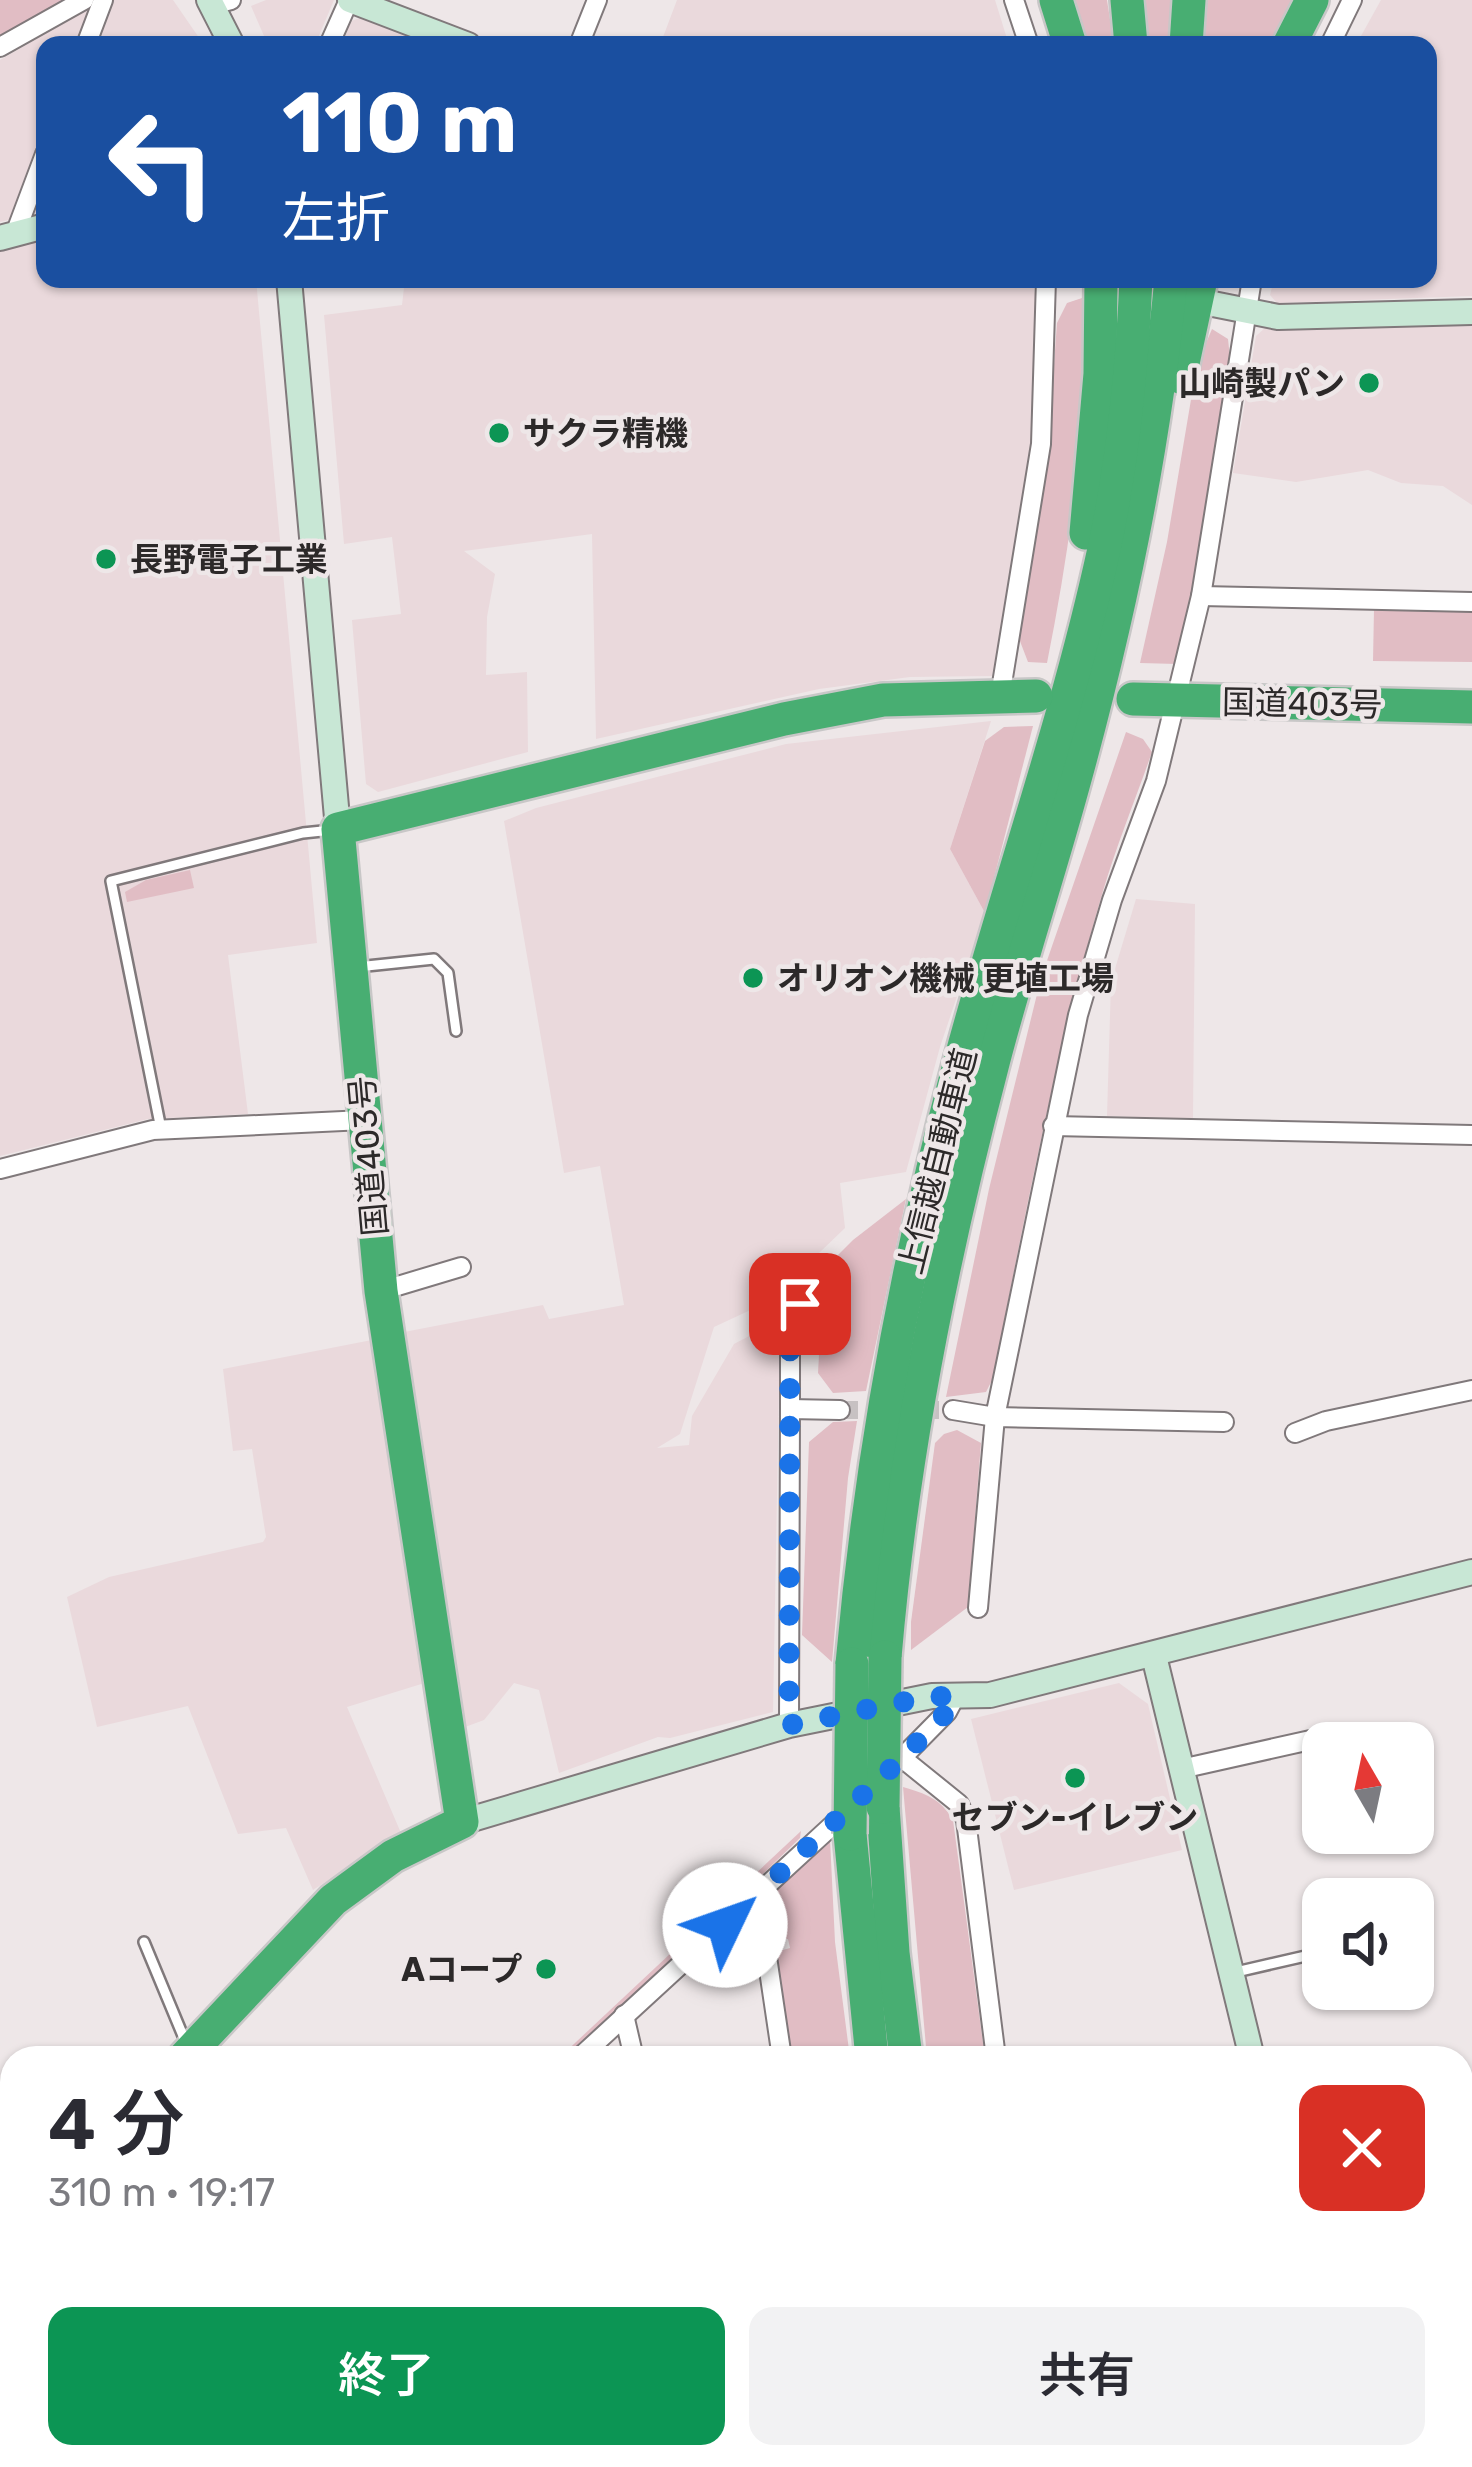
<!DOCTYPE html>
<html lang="ja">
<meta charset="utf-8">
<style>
body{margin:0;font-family:Rubik,"Noto Sans JP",sans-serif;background:#f2f2f3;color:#2b2b33;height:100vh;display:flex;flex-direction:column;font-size:45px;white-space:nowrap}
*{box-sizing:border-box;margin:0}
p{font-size:39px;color:#7c7c81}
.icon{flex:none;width:66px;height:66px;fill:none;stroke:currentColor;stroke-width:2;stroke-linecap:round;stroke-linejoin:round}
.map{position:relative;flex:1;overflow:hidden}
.panel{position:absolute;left:0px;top:2046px;width:1473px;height:423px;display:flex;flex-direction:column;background:#fff;border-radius:36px 36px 0 0;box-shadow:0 3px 9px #0004}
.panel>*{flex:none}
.banner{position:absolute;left:36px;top:36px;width:1401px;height:252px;border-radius:24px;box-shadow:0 3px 9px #0004;background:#1a4fa0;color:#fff;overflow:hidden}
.needle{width:78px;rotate:351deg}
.controls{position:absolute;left:1302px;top:1722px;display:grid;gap:24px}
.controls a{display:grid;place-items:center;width:132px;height:132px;border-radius:24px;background:#fff;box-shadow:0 3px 9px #0004;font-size:60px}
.pin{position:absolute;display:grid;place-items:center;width:102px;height:102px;color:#fff;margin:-51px;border-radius:24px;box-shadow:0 6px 18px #0006}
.me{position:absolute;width:132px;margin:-66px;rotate:48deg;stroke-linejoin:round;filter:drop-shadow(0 0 9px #0008)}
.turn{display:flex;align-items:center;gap:42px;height:252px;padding:0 48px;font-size:54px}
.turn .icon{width:156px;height:156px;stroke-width:2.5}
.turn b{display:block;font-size:84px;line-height:102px}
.round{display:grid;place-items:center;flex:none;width:126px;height:126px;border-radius:24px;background:#f2f2f3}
.head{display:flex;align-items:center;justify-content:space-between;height:204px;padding:0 48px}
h1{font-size:72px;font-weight:600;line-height:90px}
.button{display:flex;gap:24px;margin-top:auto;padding:24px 48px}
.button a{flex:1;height:138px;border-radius:24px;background:#0c9554;color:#fff;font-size:48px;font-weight:600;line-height:138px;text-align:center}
.button a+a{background:#f2f2f3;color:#2b2b33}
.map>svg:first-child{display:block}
.built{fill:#ead9dc}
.green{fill:#e1bdc4}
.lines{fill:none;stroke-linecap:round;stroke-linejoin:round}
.street-tunnel{stroke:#c7c1c2;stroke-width:18;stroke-dasharray:18 9;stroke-linecap:butt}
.lane-casing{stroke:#80797b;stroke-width:14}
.street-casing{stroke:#80797b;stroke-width:22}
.secondary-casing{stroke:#80797b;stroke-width:28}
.highway-casing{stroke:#c8c7c7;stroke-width:38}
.lane{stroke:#fff;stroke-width:9}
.street{stroke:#fff;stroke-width:18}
.secondary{stroke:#c8e7d5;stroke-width:24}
.highway{stroke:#48ae72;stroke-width:33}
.highway-bridge-casing{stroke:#c8c7c7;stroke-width:38;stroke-linecap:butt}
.highway-bridge{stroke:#48ae72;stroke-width:33}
.route{stroke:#1a73e8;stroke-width:21;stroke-dasharray:0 37.8}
.poi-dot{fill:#0c9554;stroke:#eee7e8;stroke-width:4.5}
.labels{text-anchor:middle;stroke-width:9;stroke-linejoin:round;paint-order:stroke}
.poi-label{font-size:33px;font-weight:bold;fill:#2c2929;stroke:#eee7e8;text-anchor:start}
.street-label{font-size:33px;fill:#2c2929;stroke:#eee7e8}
</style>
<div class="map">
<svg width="1472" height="2467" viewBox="0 0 1472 2467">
<rect width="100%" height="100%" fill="#eee7e8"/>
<g class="built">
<polygon points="103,0 173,0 204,45 45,45 45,211 0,222 0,60"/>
<polygon points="266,0 334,0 315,45 268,45 251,6"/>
<polygon points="677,0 995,0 1009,45 660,45"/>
<polygon points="1381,0 1472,0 1472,296 1277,303 1270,295 1274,279 1428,279 1428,45 1356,45"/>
<polygon points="368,15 444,45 342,45 351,21"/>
<polygon points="45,238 45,279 256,279 317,943 228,955 248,1114 148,1119 0,1156 0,250"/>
<polygon points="405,279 1032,279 1040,319 1035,445 992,676 910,677 819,689 596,739 592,534 464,551 495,574 487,617 486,675 527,672 528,752 378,792 366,784 352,620 401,614 392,537 344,544 324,315 402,305"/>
<polygon points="1472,323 1472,505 1443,486 1401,483 1368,470 1296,482 1233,473 1256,336 1265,328"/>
<polygon points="991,721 950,849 985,913 940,1047 906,1172 840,1183 845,1228 768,1302 714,1327 680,1434 657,1448 689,1445 692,1416 734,1344 753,1334 780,1333 773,1712 670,1738 658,1737 559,1773 539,1690 514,1683 484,1720 457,1730 399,1333 543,1305 549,1319 624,1305 600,1166 564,1173 504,821 536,808 786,744"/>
<polygon points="1136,899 1195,904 1193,1119 1107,1116 1111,982"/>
<polygon points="377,1339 431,1681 347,1707 401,1833 313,1890 286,1828 238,1834 188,1706 97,1727 67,1597 109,1577 263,1542 266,1537 252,1449 233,1451 223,1369"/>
<polygon points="1119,1683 1148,1704 1182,1850 1014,1890 971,1719"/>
</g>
<g class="green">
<polygon points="0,0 67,0 11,34 0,35"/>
<polygon points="1074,0 1107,0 1114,45 1086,45"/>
<polygon points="1138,0 1174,0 1171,45 1142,45"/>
<polygon points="1207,0 1296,0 1273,45 1204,45"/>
<path d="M1082,298C1088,422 1071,542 1047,663L1028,662L1018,636L1048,447L1057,323L1067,303Z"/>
<polygon points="1212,329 1228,339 1231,367 1203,547 1177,664 1140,663 1167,542 1197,364"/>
<polygon points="1374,609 1472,611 1472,662 1373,661"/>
<polygon points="1033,726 985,913 950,849 985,741 1004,727"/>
<path d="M1126,732L1143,739L1152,752C1136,798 1117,844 1103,891C1056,1051 1025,1215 993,1378L986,1392L946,1397L989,1189L1041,978Z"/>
<polygon points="190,870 194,888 127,902 125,892 146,880"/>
<polygon points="906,1199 866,1391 833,1393 818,1373 822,1301 828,1265 853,1240"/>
<polygon points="857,1421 848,1478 832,1662 802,1635 809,1442 833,1422"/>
<polygon points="957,1430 981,1443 968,1607 911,1650 911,1622 935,1443 944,1434"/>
<path d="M903,1787C926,1794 940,1798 953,1820L985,2058H927Z"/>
<polygon points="801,1831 800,1838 573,2058 559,2058"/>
<polygon points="830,1839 835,1942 850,2058 788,2058 776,1952 790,1948 788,1939 775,1941 770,1894"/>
</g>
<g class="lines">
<polyline class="street-tunnel" points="840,1410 953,1410"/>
<g class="lane-casing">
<g id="lane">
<polyline points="357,967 434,959 448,973 456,1031"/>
<polyline points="161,1129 111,881 303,833 332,830"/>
<polyline points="772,1271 800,1304"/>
<polyline points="144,1942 186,2043"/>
<polyline points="1236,1972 1323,1952"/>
</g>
</g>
<g class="street-casing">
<g id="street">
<polyline points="1014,0 1029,45"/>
<polyline points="212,5 231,0"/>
<polyline points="86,45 103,0"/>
<polyline points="329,45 349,0"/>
<polyline points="579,45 597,0"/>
<polyline points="1330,45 1352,0"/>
<polyline points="0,47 84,0"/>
<polyline points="15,234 45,154"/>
<polyline points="1201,596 1472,602"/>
<polyline points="1000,696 1041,444 1046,279"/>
<polyline points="1053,1126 1472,1135"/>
<polyline points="0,1169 153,1130 364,1120"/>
<polyline points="381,1291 461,1267"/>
<polyline points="790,1409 790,1319 800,1304"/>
<polyline points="953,1410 995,1417 1078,1015 1112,900 1156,781 1201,596 1252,279"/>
<polyline points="1295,1433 1326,1421 1472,1390"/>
<polyline points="978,1608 995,1417 1224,1422"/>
<polyline points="789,1725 790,1409 840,1410"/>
<polyline points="902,1758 959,1804 966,1820 996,2058"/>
<polyline points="1181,1769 1324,1737"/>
<polyline points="883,1777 947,1712 955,1697"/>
<polyline points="758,1896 782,2058"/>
<polyline points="624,2015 634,2058"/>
<polyline points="579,2058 850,1809"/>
<polyline points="1461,2274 1472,2271"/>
<polyline points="728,2457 731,2467"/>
<polyline points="868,2457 871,2467"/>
<polyline points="1072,2457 1075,2467"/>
<polyline points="24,2467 35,2457"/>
<polyline points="161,2467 169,2457"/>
<polyline points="631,2467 673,2457"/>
</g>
</g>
<g class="secondary-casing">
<g id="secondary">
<polyline points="209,0 232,45"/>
<polyline points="350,0 468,45"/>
<polyline points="0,238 45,226"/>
<polyline points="289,279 338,829"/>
<polyline points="1213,304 1278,317 1472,312"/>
<polyline points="1154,1656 1252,2058"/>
<polyline points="462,1822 789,1725 932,1696 990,1695 1472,1572"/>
<polyline points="1350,2457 1352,2467"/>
</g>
</g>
<g class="highway-casing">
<g id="highway">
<polyline points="1056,0 1070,45"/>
<polyline points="1127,0 1131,45"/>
<polyline points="1186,45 1189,0"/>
<polyline points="1289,45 1312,0"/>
<polyline points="1180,377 1201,279"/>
<polyline points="1086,533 1100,374 1101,279"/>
<polyline points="1133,699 1472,707"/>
<path d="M885,1657C902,1457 941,1261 992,1067C1017,970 1049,875 1075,779C1120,615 1155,448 1171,279"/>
<path d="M852,1664C870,1461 906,1263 959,1065C1005,893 1066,724 1104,549C1123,461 1132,370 1136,279"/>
<polyline points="883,1807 893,1953 906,2058"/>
<polyline points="850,1834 872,2058"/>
<polyline points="184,2058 333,1900 393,1856 462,1822 381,1291 338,829 784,719 883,700 1036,696"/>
<polyline points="0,2251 12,2239"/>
<polyline points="953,2457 956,2467"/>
<polyline points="986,2457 989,2467"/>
</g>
</g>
<use href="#lane" class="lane"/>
<use href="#street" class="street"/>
<use href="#secondary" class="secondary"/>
<use href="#highway" class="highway"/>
<g class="highway-bridge-casing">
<g id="highway-bridge">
<polyline points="883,1807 885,1657"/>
<polyline points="850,1834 852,1664"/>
</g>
</g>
<use href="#highway-bridge" class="highway-bridge"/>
</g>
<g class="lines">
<polyline class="route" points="725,1925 902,1758 947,1712 956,1697 932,1696 789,1725 790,1319 800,1304"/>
</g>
<g class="poi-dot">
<circle cx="1369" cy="383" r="12"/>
<circle cx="499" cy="433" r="12"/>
<circle cx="106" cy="559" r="12"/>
<circle cx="753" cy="978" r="12"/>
<circle cx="1075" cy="1778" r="12"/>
<circle cx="546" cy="1969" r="12"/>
</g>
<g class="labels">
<g class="poi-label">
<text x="1345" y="395" text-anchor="end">山崎製パン</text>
<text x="523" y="445">サクラ精機</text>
<text x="130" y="571">長野電子工業</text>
<text x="777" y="990">オリオン機械 更埴工場</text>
<text x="1075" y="1829" text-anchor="middle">セブン-イレブン</text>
<text x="522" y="1981" text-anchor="end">Aコープ</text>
</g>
<g class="street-label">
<text transform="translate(1302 703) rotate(1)" y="12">国道403号</text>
<text transform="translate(368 1156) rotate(-95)" y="12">国道403号</text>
<text transform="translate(937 1161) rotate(-76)" y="12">上信越自動車道</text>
</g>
</g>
</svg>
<div class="controls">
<a><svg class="needle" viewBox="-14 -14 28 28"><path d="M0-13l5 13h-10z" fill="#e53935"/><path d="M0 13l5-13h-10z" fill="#7c7c81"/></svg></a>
<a><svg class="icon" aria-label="sound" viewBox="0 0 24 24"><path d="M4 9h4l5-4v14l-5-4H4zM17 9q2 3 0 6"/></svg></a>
</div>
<div class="pin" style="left:800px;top:1304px;background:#d93025"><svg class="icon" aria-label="arrive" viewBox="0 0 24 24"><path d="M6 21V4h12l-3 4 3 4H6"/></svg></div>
<svg class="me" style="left:725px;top:1925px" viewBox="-20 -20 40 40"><circle r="19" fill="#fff"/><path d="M0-13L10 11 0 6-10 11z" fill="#1a73e8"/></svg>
<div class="banner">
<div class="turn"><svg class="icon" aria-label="left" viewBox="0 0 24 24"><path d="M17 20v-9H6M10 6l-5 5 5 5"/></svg><div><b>110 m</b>左折</div></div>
</div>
<section class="panel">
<div class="head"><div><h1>4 分</h1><p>310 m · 19:17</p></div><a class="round" style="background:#d93025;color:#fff"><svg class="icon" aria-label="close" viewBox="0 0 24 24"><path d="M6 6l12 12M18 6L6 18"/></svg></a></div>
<div class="button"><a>終了</a><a>共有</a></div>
</section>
</div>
